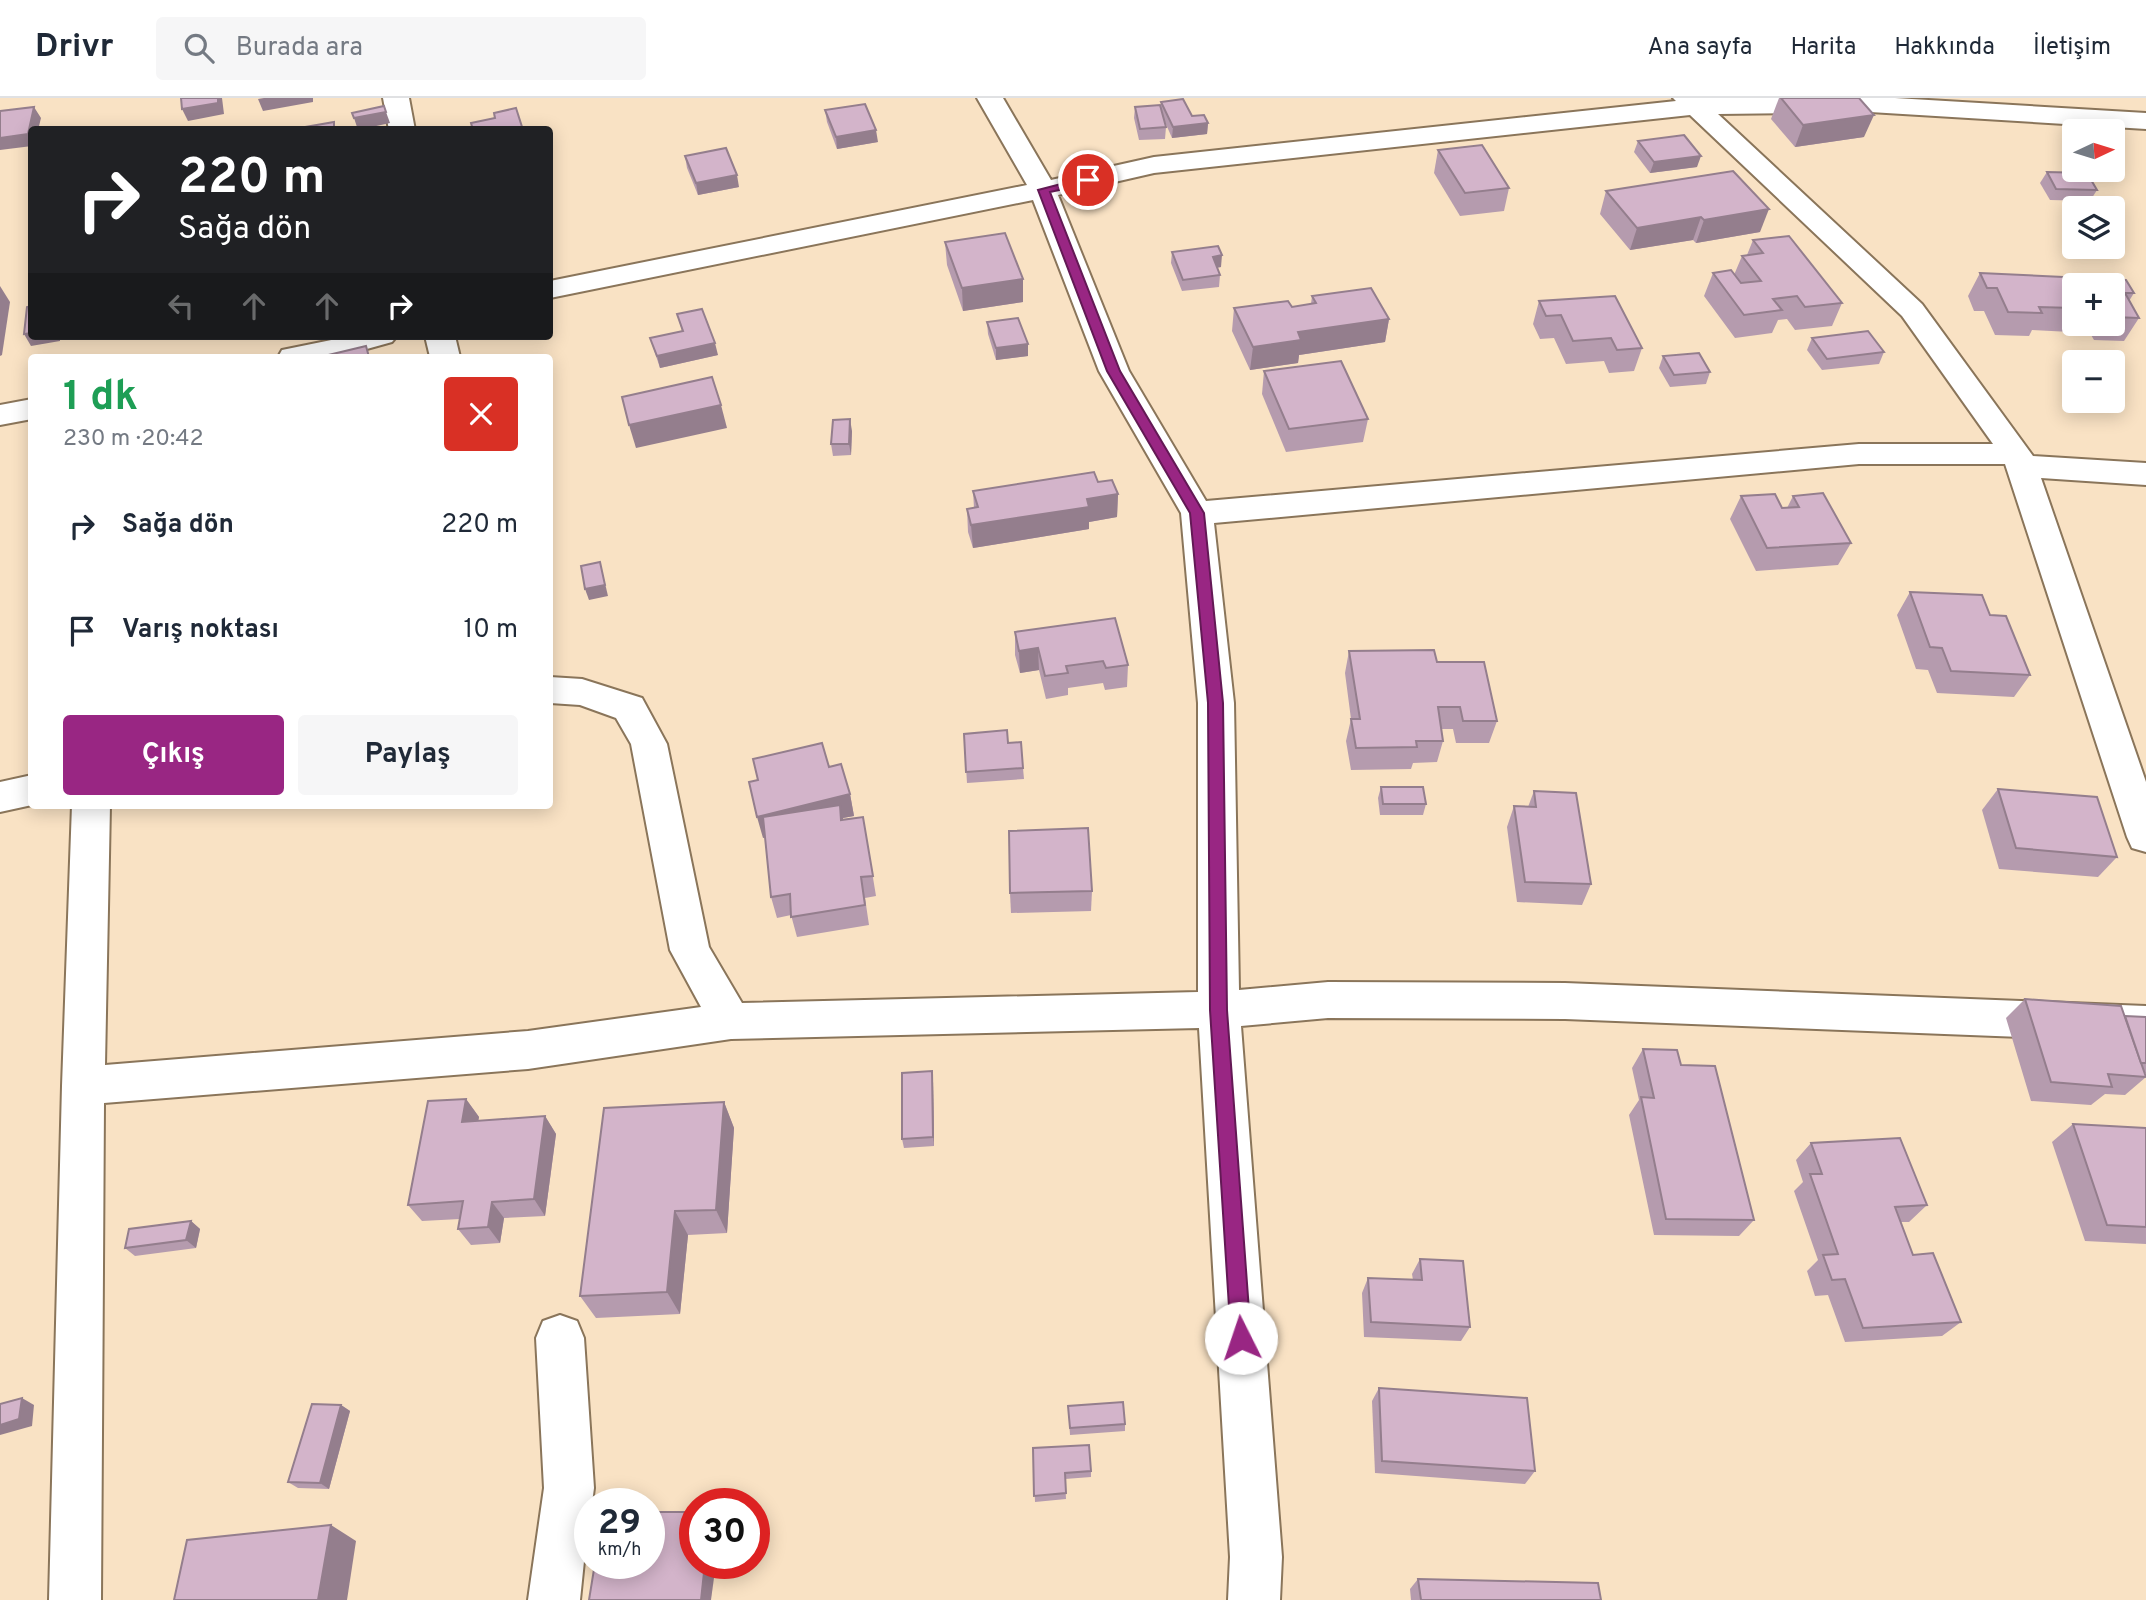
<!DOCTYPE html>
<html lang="tr">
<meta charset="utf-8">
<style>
body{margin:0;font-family:Overpass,sans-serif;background:#f6f6f7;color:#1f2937;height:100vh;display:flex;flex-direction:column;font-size:26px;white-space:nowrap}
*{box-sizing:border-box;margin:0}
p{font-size:23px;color:#747a83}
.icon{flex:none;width:38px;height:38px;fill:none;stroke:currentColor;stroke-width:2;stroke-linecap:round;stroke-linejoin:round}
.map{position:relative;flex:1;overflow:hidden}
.sheet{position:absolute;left:28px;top:256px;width:525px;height:455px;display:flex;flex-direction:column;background:#fff;border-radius:7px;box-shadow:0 4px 18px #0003}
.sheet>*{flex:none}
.top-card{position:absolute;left:28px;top:28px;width:525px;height:214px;border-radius:7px;box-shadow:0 4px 18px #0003;background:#202124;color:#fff;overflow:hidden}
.needle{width:46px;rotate:86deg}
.buttons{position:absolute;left:2062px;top:21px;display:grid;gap:14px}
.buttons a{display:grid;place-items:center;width:63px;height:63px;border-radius:7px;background:#fff;box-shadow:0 4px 18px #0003;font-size:35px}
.speed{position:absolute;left:574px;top:1390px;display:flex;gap:14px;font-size:35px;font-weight:700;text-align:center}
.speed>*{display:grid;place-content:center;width:91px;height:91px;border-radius:50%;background:#fff;box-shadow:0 4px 18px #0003;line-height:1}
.speed small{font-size:18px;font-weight:400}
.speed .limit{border:10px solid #d22;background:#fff;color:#111}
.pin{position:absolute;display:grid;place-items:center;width:60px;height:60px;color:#fff;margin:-30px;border:4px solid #fff;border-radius:50%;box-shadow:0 2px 7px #0007}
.me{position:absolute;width:77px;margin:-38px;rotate:356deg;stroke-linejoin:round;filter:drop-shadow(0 0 5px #0008)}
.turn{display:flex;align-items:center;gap:24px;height:147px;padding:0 35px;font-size:32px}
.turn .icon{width:91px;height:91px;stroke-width:2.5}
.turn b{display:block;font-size:49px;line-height:60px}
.lanes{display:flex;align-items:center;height:66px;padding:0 35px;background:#0003;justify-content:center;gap:35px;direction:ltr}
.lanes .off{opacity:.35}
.round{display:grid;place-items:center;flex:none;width:74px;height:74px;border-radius:7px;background:#f6f6f7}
.head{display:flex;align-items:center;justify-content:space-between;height:119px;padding:0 35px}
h1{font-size:42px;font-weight:700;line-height:52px;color:#1e9e55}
.primary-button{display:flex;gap:14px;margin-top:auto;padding:14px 35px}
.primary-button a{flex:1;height:80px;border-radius:7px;background:#992683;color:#fff;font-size:28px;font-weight:700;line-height:80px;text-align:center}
.primary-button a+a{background:#f6f6f7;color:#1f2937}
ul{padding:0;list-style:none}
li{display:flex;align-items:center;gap:21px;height:105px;padding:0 35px}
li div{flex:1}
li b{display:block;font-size:26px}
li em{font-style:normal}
header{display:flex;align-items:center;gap:42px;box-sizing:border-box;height:98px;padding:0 35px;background:#fff;border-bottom:2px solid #e0e1e3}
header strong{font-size:33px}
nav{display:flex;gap:38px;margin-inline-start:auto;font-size:24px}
.search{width:490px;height:63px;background:#f6f6f7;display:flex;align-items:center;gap:18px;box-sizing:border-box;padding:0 24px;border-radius:7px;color:#747a83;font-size:26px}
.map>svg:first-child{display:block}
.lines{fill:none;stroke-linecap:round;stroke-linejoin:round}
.street-casing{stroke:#8a755a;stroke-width:4}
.street{fill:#fff;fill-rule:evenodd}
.wall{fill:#b59bae;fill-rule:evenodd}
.shaded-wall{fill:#947e8d}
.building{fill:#d3b4ca;stroke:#947e8d;stroke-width:2}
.route{fill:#992683;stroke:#631955;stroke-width:2}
</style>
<header>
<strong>Drivr</strong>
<div class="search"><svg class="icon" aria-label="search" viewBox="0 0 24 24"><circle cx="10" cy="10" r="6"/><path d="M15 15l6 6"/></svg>Burada ara</div>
<nav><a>Ana sayfa</a><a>Harita</a><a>Hakkında</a><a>İletişim</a></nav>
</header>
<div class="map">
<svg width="2146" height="1502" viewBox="0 0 2146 1502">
<rect width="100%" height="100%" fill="#f9e2c4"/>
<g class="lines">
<g class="street-casing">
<g id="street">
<polygon points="383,0 409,0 415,32 389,32"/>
<path d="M977,0H1003L1051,82L1154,59L1676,3L1673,0H1895L2146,15V31L1870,14L1718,16L1922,206L2033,358L2146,365V387L2041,380L2146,684V754L2132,750L2127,739L2005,366H1859L1214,425L1234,605L1239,892L1328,884L1565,885L2146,908V944L1565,921L1328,920L1241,928L1282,1459L1280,1502H1228L1230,1459L1199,930L731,941L528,971L104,1005L101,1502H49L62,988L72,707H110L105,967L528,933L701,909L670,852L631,646L616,620L580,607L550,605V579L582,581L642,600L667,646L709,849L742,905L1198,894V605L1181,415L1099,273L1033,102L550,200V183L1027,87ZM1690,17L1902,218L1993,346H1859L1206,403L1129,273L1058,97L1154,75Z"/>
<polygon points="351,238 397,238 392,244 338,259 278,259 282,252"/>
<polygon points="425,238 455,238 460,259 430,259"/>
<polygon points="32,301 32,321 0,327 0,307"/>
<polygon points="32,677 32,707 0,714 0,684"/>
<polygon points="560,1217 577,1223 584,1240 594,1390 592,1405 590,1405 580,1502 528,1502 544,1390 536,1240 543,1223"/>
</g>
</g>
<use href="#street" class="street"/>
</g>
<g class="wall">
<polygon points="1779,0 1859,0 1864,39 1795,49 1771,21"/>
<polygon points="1161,4 1192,18 1208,25 1207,36 1172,40 1165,24 1166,29 1165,41 1139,42 1134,20 1135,9 1161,8"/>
<polygon points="825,12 878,44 837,51 827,24"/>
<polygon points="1638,43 1697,69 1650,75 1634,54"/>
<polygon points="1438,52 1509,90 1504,113 1460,118 1434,75"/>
<polygon points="685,58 739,89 698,97 687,70"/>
<polygon points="2047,74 2097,92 2090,103 2050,102 2040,85"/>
<polygon points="1606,93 1760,134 1696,145 1693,142 1630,152 1600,116"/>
<polygon points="1753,142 1842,205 1832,228 1795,232 1787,221 1778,222 1772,235 1735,240 1704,198 1713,175 1734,177 1742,158 1747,157"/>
<polygon points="945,144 1023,204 963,213 947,167"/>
<polygon points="1172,154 1221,169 1217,170 1220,177 1219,189 1182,193 1171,165"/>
<path d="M1980,175L2126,182L2134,195L2129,203L2139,220L2124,243L2094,242L2090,235L2032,232L2029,238L1995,237L1984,213H1974L1968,198ZM2074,187H2112V226H2074Z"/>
<polygon points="1312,198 1389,221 1385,244 1299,257 1298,265 1250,272 1232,233 1234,210 1292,209 1311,206"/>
<polygon points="1539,203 1642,250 1634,273 1609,275 1604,263 1566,266 1554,240 1540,241 1533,226"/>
<polygon points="677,216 718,257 660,270 650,240 682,233"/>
<polygon points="987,224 1028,246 1028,258 996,262 988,236"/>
<polygon points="1812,240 1884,254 1879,266 1822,272 1807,252"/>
<polygon points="1663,258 1710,274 1706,286 1670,289 1659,270"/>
<polygon points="1264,273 1368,321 1363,344 1286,354 1262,296"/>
<polygon points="852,333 851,357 833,358 831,346"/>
<polygon points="1098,384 1118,396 1117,419 1089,424 1089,431 973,450 968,434 967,411 974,410 973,393"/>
<polygon points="1741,398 1782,410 1787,410 1793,398 1851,445 1838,467 1756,473 1730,421"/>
<polygon points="1910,494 1990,517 2030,577 2014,599 1937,595 1928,572 1916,571 1897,517"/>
<polygon points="1015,534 1128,567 1127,589 1105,592 1103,585 1068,590 1068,597 1046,601 1039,572 1020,575 1015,557"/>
<polygon points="1349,553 1437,564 1497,623 1489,645 1456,645 1453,631 1441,631 1443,643 1437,664 1413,665 1411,671 1351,672 1346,643 1351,621 1345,575"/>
<polygon points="964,636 1008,645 1023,670 1024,681 967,685"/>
<polygon points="829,669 850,696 854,718 843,720 843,722 863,719 876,798 865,800 869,827 797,839 791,817 777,820 771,799 765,739 763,740"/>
<polygon points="1381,689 1426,706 1423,717 1380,717 1378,700"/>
<polygon points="1998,691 2117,759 2098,779 1999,771 1982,712"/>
<polygon points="1534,693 1591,786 1582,807 1517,804 1507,729 1514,708 1528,709"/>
<polygon points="1092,793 1091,813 1011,815 1010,795"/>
<polygon points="2025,901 2125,918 2146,919 2146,975 2145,975 2146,979 2125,997 2105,996 2091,1007 2031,1003 2006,920"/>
<polygon points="1643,951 1681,967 1754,1122 1739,1138 1654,1137 1629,1017 1639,1002 1632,970"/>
<polygon points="932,973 933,982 934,1048 904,1050 902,1041"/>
<polygon points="466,1001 479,1019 478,1023 545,1018 556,1036 545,1118 504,1120 500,1145 471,1147 458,1131 460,1121 422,1123 408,1107"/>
<polygon points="724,1004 734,1030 727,1135 688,1137 680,1216 596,1220 580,1198"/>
<polygon points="2073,1026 2146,1030 2146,1146 2085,1143 2052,1044"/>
<polygon points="1811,1045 1927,1107 1909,1124 1900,1124 1913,1157 1961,1224 1942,1238 1845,1244 1828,1197 1815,1198 1807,1173 1818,1162 1794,1093 1803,1084 1796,1062"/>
<polygon points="191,1123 200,1131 196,1150 135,1158 125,1150"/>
<polygon points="1420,1161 1470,1229 1461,1243 1364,1239 1362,1195 1368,1180 1413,1182 1412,1176"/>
<polygon points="1379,1290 1535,1373 1525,1386 1375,1375 1372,1303"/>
<polygon points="341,1307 350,1313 329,1391 298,1390 288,1384"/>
<polygon points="1068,1308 1125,1326 1125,1333 1070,1337"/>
<polygon points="1033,1350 1091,1373 1091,1379 1065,1381 1066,1401 1035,1404"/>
<polygon points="1418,1481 1601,1502 1411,1502 1410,1491"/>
</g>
<g class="shaded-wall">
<polygon points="218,0 222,0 224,16 188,23 182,11"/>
<polygon points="264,0 313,0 313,4 263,13 258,1"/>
<polygon points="34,9 41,20 38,32 32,32 32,48 0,52 0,40"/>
<polygon points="386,14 390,25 358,32 354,20"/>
<polygon points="1874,17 1864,39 1795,49 1803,27"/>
<polygon points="1208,25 1207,36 1172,40 1173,29"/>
<polygon points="876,32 878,44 837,51 836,39"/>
<polygon points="1701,58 1697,69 1650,75 1654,64"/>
<polygon points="737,77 739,89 698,97 696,85"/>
<polygon points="1769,111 1760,134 1696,145 1704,122"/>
<polygon points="1701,119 1693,142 1630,152 1637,130"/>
<polygon points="1222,157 1221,169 1212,170 1213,159"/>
<polygon points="1023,181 1023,204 963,213 962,190"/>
<polygon points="0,188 10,204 2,257 0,258"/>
<polygon points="1389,221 1385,244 1299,257 1298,265 1250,272 1253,249 1298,234"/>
<polygon points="32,235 32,238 60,238 60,243 31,248 24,236"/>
<polygon points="715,245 718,257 660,270 657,258"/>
<polygon points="1028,246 1028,258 996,262 996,250"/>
<polygon points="721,307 727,330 636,350 629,327"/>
<polygon points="850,321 852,333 851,357 849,346"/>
<polygon points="1118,396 1117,419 1089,424 1089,431 973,450 971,427 1087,401"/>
<polygon points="600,464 608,498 589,502 585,491"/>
<polygon points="1038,550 1039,572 1020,575 1019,553"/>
<polygon points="850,696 854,718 843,720 844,728 841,721 763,740 757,719"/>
<polygon points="932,973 933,982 934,1048 933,1039"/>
<polygon points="466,1001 479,1019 475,1041 462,1024"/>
<polygon points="724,1004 734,1030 727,1135 716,1112"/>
<polygon points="545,1018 556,1036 545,1118 534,1101"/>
<polygon points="492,1104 504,1120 500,1145 488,1129"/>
<polygon points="675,1113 688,1137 680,1216 667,1194"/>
<polygon points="191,1123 200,1131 196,1150 186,1142"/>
<polygon points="22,1300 34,1307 32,1328 0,1337 0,1327"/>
<polygon points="341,1307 350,1313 329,1391 320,1385"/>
<polygon points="685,1414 695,1425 690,1456 681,1445"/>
<polygon points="331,1427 356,1443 347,1502 318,1502"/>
<polygon points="705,1465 716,1465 711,1502 701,1502"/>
</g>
<g class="building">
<polygon points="181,0 218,0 218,5 182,11"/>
<polygon points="1781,0 1859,0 1874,17 1803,27"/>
<polygon points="1183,1 1192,18 1204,17 1208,25 1173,29 1161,4"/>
<polygon points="865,6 876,32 836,39 825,12"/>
<polygon points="1160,7 1166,29 1140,31 1135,9"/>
<polygon points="384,8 386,14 354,20 352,15"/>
<polygon points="34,9 28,36 0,40 0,13"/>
<polygon points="516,10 523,32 473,32 471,25 495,20 494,15"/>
<polygon points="334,24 334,32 288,32"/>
<polygon points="1684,37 1701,58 1654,64 1638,43"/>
<polygon points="1482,47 1509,90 1465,95 1438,52"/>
<polygon points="726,50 737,77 696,85 685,58"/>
<polygon points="1733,73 1769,111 1704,122 1701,119 1637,130 1606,93"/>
<polygon points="2047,74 2087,75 2097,92 2056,91"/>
<polygon points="1005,135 1023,181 962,190 945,144"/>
<polygon points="1789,138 1842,205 1805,209 1797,198 1773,201 1782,212 1744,217 1713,175 1731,172 1741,185 1761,183 1742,158 1763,155 1753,142"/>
<polygon points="1218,148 1222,157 1213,159 1220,177 1183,182 1172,154"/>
<polygon points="1980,175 2126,182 2134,195 2125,195 2139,220 2112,219 2112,187 2074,187 2074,210 2039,209 2042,215 2008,214 1997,190 1987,190"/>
<polygon points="1371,190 1389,221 1298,234 1301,242 1253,249 1234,210 1288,203 1292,209 1316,205 1312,198"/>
<polygon points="1615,198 1642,250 1617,252 1611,240 1573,243 1561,217 1546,218 1539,203"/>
<polygon points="32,208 32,235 24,236 27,209"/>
<polygon points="702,211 715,245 657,258 650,240 683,233 677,216"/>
<polygon points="1018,220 1028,246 996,250 987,224"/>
<polygon points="1868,233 1884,254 1827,261 1812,240"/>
<polygon points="366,248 369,259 320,259"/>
<polygon points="1699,255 1710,274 1674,277 1663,258"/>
<polygon points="1341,263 1368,321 1289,331 1264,273"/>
<polygon points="712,279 721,307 629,327 622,299"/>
<polygon points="850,321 849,346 831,346 833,322"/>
<polygon points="1094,374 1098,384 1112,382 1118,396 1087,401 1089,409 971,427 967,411 978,409 973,393"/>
<polygon points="1823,395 1851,445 1767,450 1741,398 1775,396 1782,410 1799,409 1793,398"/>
<polygon points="600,464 605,487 585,491 581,468"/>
<polygon points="1910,494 1982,497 1990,517 2006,518 2030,577 1951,573 1942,550 1930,549"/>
<polygon points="1115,520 1128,567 1106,570 1103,563 1066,568 1068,575 1045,578 1038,550 1019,553 1015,534"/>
<polygon points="1434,552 1437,564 1484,564 1497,623 1463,623 1460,609 1438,609 1443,643 1416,643 1417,649 1356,650 1351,621 1360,621 1349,553"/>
<polygon points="1007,632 1008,645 1021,644 1023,670 966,674 964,636"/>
<polygon points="822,645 829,669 841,666 850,696 757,719 749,684 758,682 753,661"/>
<polygon points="1381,689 1423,689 1426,706 1383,706"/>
<polygon points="1998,691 2097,699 2117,759 2016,750"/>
<polygon points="1534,693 1576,695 1591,786 1525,784 1514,708 1536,709"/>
<polygon points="840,707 841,722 863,719 873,778 861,779 865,807 791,819 790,796 771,799 763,719"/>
<polygon points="1088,730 1092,793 1010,795 1009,733"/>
<polygon points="2025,901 2121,908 2146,979 2108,976 2112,989 2051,984"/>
<polygon points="2125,918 2146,919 2146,965 2141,965"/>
<polygon points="1643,951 1677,952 1681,967 1715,968 1754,1122 1666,1121 1641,999 1654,1000"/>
<polygon points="932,973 933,1039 902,1041 902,975"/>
<polygon points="466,1001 462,1024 545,1018 534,1101 492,1104 488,1129 458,1131 463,1103 408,1107 428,1003"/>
<polygon points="724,1004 716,1112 675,1113 667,1194 580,1198 604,1010"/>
<polygon points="2073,1026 2146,1030 2146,1129 2107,1127"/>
<polygon points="1900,1040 1927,1107 1895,1109 1913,1157 1933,1155 1961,1224 1863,1230 1845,1181 1832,1182 1823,1157 1838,1156 1810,1076 1822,1076 1811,1045"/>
<polygon points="191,1123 186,1142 125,1150 129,1131"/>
<polygon points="1420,1161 1463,1163 1470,1229 1371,1224 1368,1180 1422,1182"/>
<polygon points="1379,1290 1527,1300 1535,1373 1382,1363"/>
<polygon points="22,1300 19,1321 0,1327 0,1306"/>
<polygon points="1123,1304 1125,1326 1070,1330 1068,1308"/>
<polygon points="312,1306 341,1307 320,1385 288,1384"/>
<polygon points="1089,1347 1091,1373 1065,1375 1066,1395 1034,1398 1033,1350"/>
<polygon points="649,1414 685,1414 681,1445 695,1445 695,1465 705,1465 701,1502 589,1502 595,1465 649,1465"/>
<polygon points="331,1427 318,1502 174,1502 187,1442"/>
<polygon points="1418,1481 1598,1485 1601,1502 1421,1502"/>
</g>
<polygon class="route" points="1088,79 1092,80 1092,85 1050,94 1120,273 1204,415 1223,605 1227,912 1251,1240 1248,1247 1241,1250 1234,1247 1231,1240 1210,912 1208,605 1190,415 1107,273 1038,92"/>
</svg>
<div class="buttons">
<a><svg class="needle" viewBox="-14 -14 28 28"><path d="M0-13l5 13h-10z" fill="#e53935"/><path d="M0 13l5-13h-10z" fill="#747a83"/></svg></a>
<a><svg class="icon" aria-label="layers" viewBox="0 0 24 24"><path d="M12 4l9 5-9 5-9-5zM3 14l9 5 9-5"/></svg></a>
<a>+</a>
<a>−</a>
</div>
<div class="speed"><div>29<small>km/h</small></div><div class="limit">30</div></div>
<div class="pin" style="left:1088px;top:82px;background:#d93025"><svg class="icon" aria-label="arrive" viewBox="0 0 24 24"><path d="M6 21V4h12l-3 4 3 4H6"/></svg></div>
<svg class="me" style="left:1241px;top:1240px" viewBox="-20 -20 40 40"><circle r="19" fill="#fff"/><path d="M0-13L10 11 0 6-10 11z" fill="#992683"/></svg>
<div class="top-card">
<div class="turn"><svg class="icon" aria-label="right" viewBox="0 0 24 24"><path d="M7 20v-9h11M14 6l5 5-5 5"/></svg><div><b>220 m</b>Sağa dön</div></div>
<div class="lanes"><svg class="icon off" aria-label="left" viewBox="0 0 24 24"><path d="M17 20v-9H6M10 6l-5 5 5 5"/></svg><svg class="icon off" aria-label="ahead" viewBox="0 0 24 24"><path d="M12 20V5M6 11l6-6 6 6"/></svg><svg class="icon off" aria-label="ahead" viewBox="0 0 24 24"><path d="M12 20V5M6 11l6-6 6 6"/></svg><svg class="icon" aria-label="right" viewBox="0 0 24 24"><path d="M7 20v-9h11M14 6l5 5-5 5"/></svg></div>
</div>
<section class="sheet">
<div class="head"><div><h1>1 dk</h1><p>230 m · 20:42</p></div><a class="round" style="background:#d93025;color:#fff"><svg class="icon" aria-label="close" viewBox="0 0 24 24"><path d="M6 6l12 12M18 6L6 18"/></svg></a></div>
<ul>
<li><svg class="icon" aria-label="right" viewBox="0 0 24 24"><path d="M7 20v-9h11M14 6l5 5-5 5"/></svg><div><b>Sağa dön</b></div><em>220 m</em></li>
<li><svg class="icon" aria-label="arrive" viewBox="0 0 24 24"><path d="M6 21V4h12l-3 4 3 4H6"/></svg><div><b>Varış noktası</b></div><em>10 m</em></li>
</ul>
<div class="primary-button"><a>Çıkış</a><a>Paylaş</a></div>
</section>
</div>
